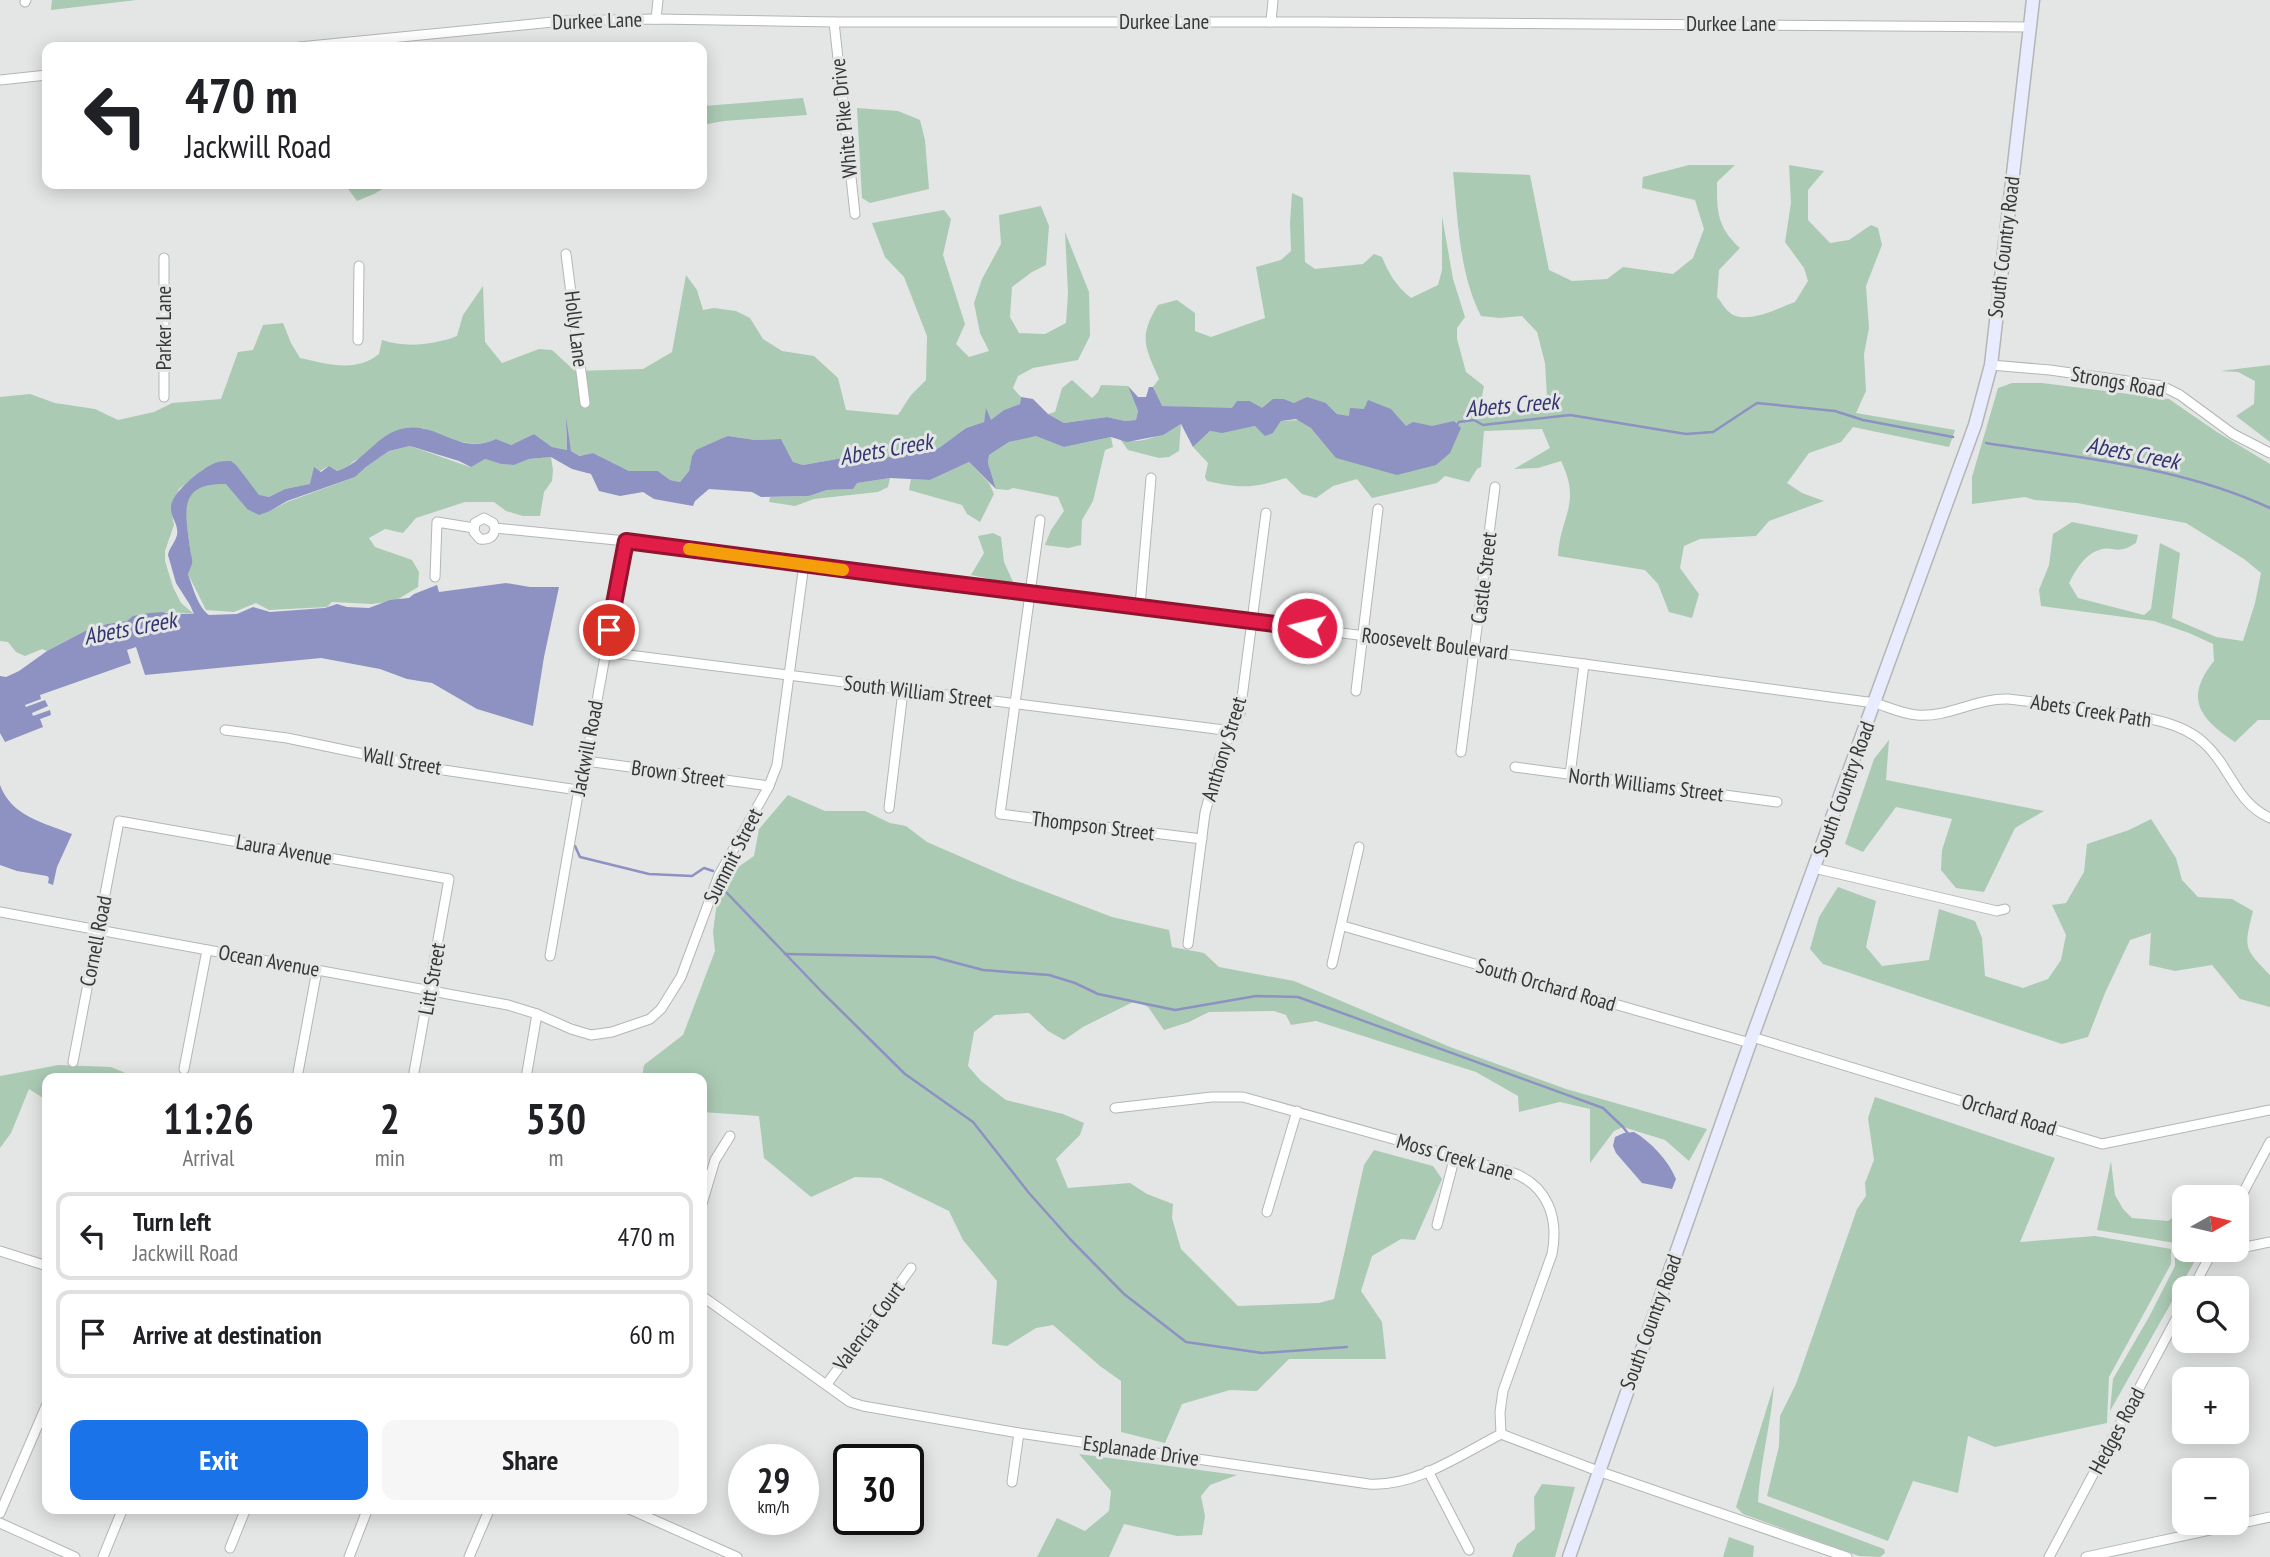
<!DOCTYPE html>
<meta charset="utf-8">
<style>
body{margin:0;font-family:"PT Sans Narrow",sans-serif;background:#f6f6f6;color:#202124;height:100vh;display:flex;flex-direction:column;font-size:26px;white-space:nowrap}
*{box-sizing:border-box;margin:0}
p{font-size:23px;color:#757577}
.icon{flex:none;width:38px;height:38px;fill:none;stroke:currentColor;stroke-width:2;stroke-linecap:round;stroke-linejoin:round}
.map{position:relative;flex:1;overflow:hidden}
.details{position:absolute;left:42px;top:1073px;width:665px;height:441px;display:flex;flex-direction:column;background:#fff;border-radius:14px;box-shadow:0 4px 18px #0003}
.details>*{flex:none}
.guide{position:absolute;left:42px;top:42px;width:665px;height:147px;border-radius:14px;box-shadow:0 4px 18px #0003;background:#fff;color:#202124;overflow:hidden}
.needle{width:46px;rotate:82deg}
.controls{position:absolute;left:2172px;top:1185px;display:grid;gap:14px}
.controls a{display:grid;place-items:center;width:77px;height:77px;border-radius:14px;background:#fff;box-shadow:0 4px 18px #0003;font-size:35px}
.speed{position:absolute;left:728px;top:1444px;display:flex;gap:14px;font-size:35px;font-weight:700;text-align:center}
.speed>*{display:grid;place-content:center;width:91px;height:91px;border-radius:50%;background:#fff;box-shadow:0 4px 18px #0003;line-height:1}
.speed small{font-size:18px;font-weight:400}
.speed .limit{border:4px solid #111;border-radius:10px;background:#fff;color:#111}
.pin{position:absolute;display:grid;place-items:center;width:60px;height:60px;color:#fff;margin:-30px;border:4px solid #fff;border-radius:50%;box-shadow:0 2px 7px #0007}
.me{position:absolute;width:77px;margin:-38px;rotate:278deg;stroke-linejoin:round;filter:drop-shadow(0 0 5px #0008)}
.turn{display:flex;align-items:center;gap:24px;height:147px;padding:0 28px;font-size:32px}
.turn .icon{width:91px;height:91px;stroke-width:2.5}
.turn b{display:block;font-size:49px;line-height:60px}
.eta{display:flex;justify-content:space-evenly;align-items:center;height:119px;text-align:center}
.eta b{font-size:42px;font-weight:800;line-height:49px}
.primary-button{display:flex;gap:14px;margin-top:auto;padding:14px 28px}
.primary-button a{flex:1;height:80px;border-radius:14px;background:#1a73e8;color:#fff;font-size:28px;font-weight:800;line-height:80px;text-align:center}
.primary-button a+a{background:#f6f6f6;color:#202124}
ul{padding:0;list-style:none}
li{display:flex;align-items:center;gap:21px;height:88px;margin:0 14px 10px;padding:0 14px;border:4px solid #e0e0e0;border-radius:14px}
li div{flex:1}
li b{display:block;font-size:26px}
li em{font-style:normal}
.map>svg:first-child{display:block}
.green{fill:#abcab4}
.water{fill:#8d92c2}
.lines{fill:none;stroke-linecap:round;stroke-linejoin:round}
.stream{stroke:#8d92c2;stroke-width:2.5}
.street-casing{stroke:#b3b6b4;stroke-width:11}
.secondary-casing{stroke:#b3b6b4;stroke-width:15}
.street{stroke:#fff;stroke-width:9}
.secondary{stroke:#e9ecff;stroke-width:12}
.route-casing{stroke:#92132f;stroke-width:18}
.route{stroke:#e11d48;stroke-width:12}
.slow{stroke:#f59e0b;stroke-width:12}
.labels{text-anchor:middle;stroke-width:6;stroke-linejoin:round;paint-order:stroke}
.street-label{font-size:21px;fill:#363736;stroke:#e3e6e4}
.water-label{font-size:23px;font-style:italic;fill:#343470;stroke:#e3e6e4}
</style>
<div class="map">
<svg width="2270" height="1557" viewBox="0 0 2270 1557">
<rect width="100%" height="100%" fill="#e3e6e4"/>
<g class="green">
<polygon points="52,0 137,0 51,10"/>
<polygon points="803,98 807,115 724,121 702,125 702,107 704,106"/>
<polygon points="857,108 898,111 920,120 925,140 929,189 870,203 862,198"/>
<path d="M1689,165H1735L1717,182C1717,212 1717,227 1740,248L1719,270L1717,297C1722,303 1726,311 1733,315C1751,323 1778,308 1795,302L1808,281L1804,268L1785,242L1791,203L1789,165L1824,171L1808,190V220L1830,243L1849,240L1871,225L1878,228L1882,245L1866,286L1869,328L1864,354L1866,391L1856,413L1955,430L1949,447L1853,427L1841,442L1809,453L1787,483L1802,493L1824,501L1769,521L1756,536L1700,539L1684,546L1680,568L1699,594L1692,618L1669,612L1658,584L1645,570L1558,556C1560,516 1582,504 1561,461L1538,468L1514,469L1550,448L1542,429L1484,431L1481,467L1477,469L1469,482L1445,476L1437,483L1372,498L1357,479L1333,486L1316,498L1302,494L1286,478C1252,488 1242,489 1207,481L1205,477L1208,463L1193,447L1210,431L1224,432L1255,426L1273,433L1281,421L1350,417L1337,414L1326,403H1294L1284,399L1262,409L1250,401L1232,409L1161,406L1153,387L1159,379C1145,346 1138,338 1158,305L1177,300L1195,313V331L1211,337L1265,318L1256,267L1281,260L1291,251L1290,223L1292,193L1303,198L1305,262L1315,269L1363,264L1374,254L1382,257C1389,274 1396,286 1411,298L1438,285L1442,270V216L1453,279L1465,317L1457,328V339L1466,372L1484,386L1480,407L1485,416L1532,408L1547,397L1545,363L1537,332L1522,316L1499,318L1481,316C1459,273 1458,220 1453,172L1530,175L1549,270L1572,281L1607,279L1623,267L1673,274L1693,258L1704,229L1695,200L1642,188L1643,177Z"/>
<polygon points="339,184 391,184 374,194 357,201 346,186"/>
<path d="M1041,206L1049,226L1046,265L1032,272L1012,287L1010,317L1019,333L1045,334L1066,323L1068,293L1065,232L1089,292L1090,336L1078,360L1033,368L1018,376L1013,388L1021,397L1020,404L1004,410L991,421L986,410L984,422L966,428L939,448L904,455L882,458L855,446L848,457L803,465L793,462L781,439L755,440L728,436L692,457L689,471L680,482L670,480L658,471H629L593,453L581,456L571,451L566,426L567,450L552,447L534,434L511,445L496,439C471,451 447,437 423,428L354,461L345,469L337,471L329,466L320,471L314,468L311,484L285,489L269,497L259,496L237,466L204,469L179,489L171,509L174,525L165,551V561L173,587L181,603L194,614L163,612L127,621L107,624L85,631L47,651L42,649L25,656L16,652L8,642L0,641V397L30,394L55,403L95,409L118,420L154,412L172,403L221,399L238,352L253,350L263,325L283,323L291,343L300,358C328,364 355,373 379,354L382,340C405,348 434,345 457,336L463,315L483,286L485,342L502,363L539,349L552,350L575,371L643,369L672,352L686,275L697,290L703,310L714,308L736,311L750,318L763,339L782,351L814,356L838,378L846,410L898,415L911,395L926,380L927,336L904,277L885,257L872,223L944,210L951,219L943,255L965,324L956,344L969,357L989,351L980,333L974,303L982,279L1001,244L999,215Z"/>
<polygon points="2270,365 2270,442 2236,416 2254,404 2255,381 2238,372 2220,371"/>
<polygon points="1072,380 1092,398 1098,392 1101,385 1128,386 1138,411 1136,420 1125,421 1107,417 1064,423 1048,414 1055,412 1062,388"/>
<path d="M2012,383H2042L2169,399L2217,432L2270,464V720H2258L2235,742C2199,718 2184,698 2214,661L2213,644L2189,633L2154,621L2041,606L2039,590L2049,565L2053,534L2072,522L2138,535L2136,543C2116,556 2114,545 2099,550C2084,555 2076,570 2069,583L2078,598L2144,615L2151,609L2160,543L2180,553L2172,618L2216,637L2243,641L2255,603L2261,573L2244,559L2186,523L2077,503L2035,500L2025,497L1972,504V477L1998,388Z"/>
<path d="M1181,424L1179,451L1169,457L1159,458L1128,450L1120,439C1140,446 1165,434 1181,424Z"/>
<polygon points="1036,435 1064,447 1111,437 1113,447 1105,450 1093,501 1082,520 1081,545 1068,548 1045,545 1051,530 1064,511 1058,497 1013,488 1008,490 996,489 988,463 989,455 1009,442"/>
<path d="M410,446L470,467L485,459L501,464L514,465L529,459L551,457L553,470L552,481L544,492L540,516H523L506,511L494,502H465L416,518L403,533L385,529L369,538L375,547L412,560L419,572L418,587L395,601L372,604L332,602L327,607L269,610L256,603L234,612L206,610L188,574C189,571 191,568 192,564C192,559 190,552 190,548C185,511 177,484 226,483L247,509L270,511L287,502L355,477L366,467L389,451Z"/>
<polygon points="969,462 989,483 994,494 980,522 967,514 962,505 909,490 911,479 930,480"/>
<polygon points="890,478 888,487 878,492 814,499 795,506 769,502 770,497 809,496 827,490 853,489 856,483"/>
<polygon points="993,533 1001,537 1004,562 1014,584 971,575 984,553 978,536"/>
<polygon points="1889,740 1886,780 2044,811 2015,828 1984,892 1956,888 1941,870 1942,850 1952,819 1896,807 1863,852 1845,844 1874,759"/>
<polygon points="788,795 825,811 865,811 890,823 906,826 927,842 1012,879 1112,917 1169,930 1172,947 1204,953 1219,967 1294,981 1450,1047 1566,1089 1707,1129 1689,1161 1665,1140 1623,1127 1614,1131 1590,1163 1590,1109 1560,1102 1519,1112 1518,1096 1476,1072 1316,1021 1291,1025 1286,1015 1274,1011 1209,1012 1189,1022 1164,1030 1148,1007 1135,1001 1083,1027 1064,1040 1048,1031 1029,1013 995,1015 974,1032 968,1066 981,1081 1006,1100 1063,1114 1084,1123 1080,1135 1056,1159 1068,1188 1130,1183 1147,1194 1173,1204 1172,1218 1181,1249 1238,1306 1319,1303 1334,1299 1364,1165 1374,1150 1433,1166 1442,1179 1415,1240 1401,1239 1372,1256 1361,1291 1382,1322 1386,1359 1289,1359 1257,1391 1230,1390 1182,1404 1165,1443 1121,1432 1121,1381 1100,1366 1053,1325 1036,1328 1007,1346 992,1344 997,1281 963,1240 949,1211 881,1178 855,1177 811,1197 764,1158 759,1116 702,1112 702,1078 642,1078 644,1065 683,1035 715,951 713,932 717,902 734,870 754,856 759,829"/>
<path d="M2151,819L2176,858L2182,880L2198,897L2232,899L2253,911C2244,948 2243,947 2270,975V1007L2240,999L2212,965L2175,971L2149,965L2151,933L2130,940L2105,993L2088,1037L2062,1044L1823,964L1810,949L1819,917L1838,887L1876,901L1866,947L1882,966L1929,960L1939,909L1975,921L1982,938L1985,976L2023,988L2048,979L2061,960L2066,935L2052,905L2066,903L2084,872L2087,844L2129,830Z"/>
<polygon points="59,1065 111,1067 137,1078 47,1078 47,1097 43,1098 29,1089 11,1133 0,1148 0,1076"/>
<polygon points="1875,1097 2055,1158 2020,1242 2095,1236 2171,1249 2171,1264 2109,1377 2107,1423 1995,1447 1968,1436 1958,1493 1913,1481 1888,1541 1767,1496 1779,1446 1780,1416 1796,1384 1857,1209 1866,1196 1865,1183 1874,1160 1868,1118"/>
<polygon points="2111,1161 2115,1195 2123,1209 2132,1218 2168,1221 2184,1210 2184,1250 2201,1250 2110,1411 2113,1379 2149,1317 2175,1266 2175,1243 2097,1230"/>
<path d="M1774,1385C1771,1425 1760,1462 1758,1502L1884,1549L1885,1553L1880,1557L1859,1556L1743,1514L1736,1507Z"/>
<polygon points="1079,1454 1237,1475 1210,1485 1201,1496 1205,1516 1202,1535 1177,1536 1124,1524 1109,1557 1037,1557 1057,1518 1085,1531 1109,1511 1111,1491"/>
<polygon points="1542,1484 1575,1487 1555,1557 1512,1557 1517,1544 1535,1529 1534,1497"/>
<polygon points="1729,1537 1754,1546 1753,1557 1723,1557"/>
</g>
<g class="water">
<path d="M1128,386L1138,397H1146L1149,387H1153L1162,406L1232,408L1237,401H1250L1262,408L1273,399H1284L1294,403L1307,397L1326,403L1337,414L1349,416L1350,408L1364,409L1368,400L1391,409L1406,426L1413,422L1432,426L1454,421L1461,428L1450,453L1436,465L1397,475L1336,458L1311,428L1296,419L1281,421L1273,433L1265,436L1255,426L1222,433L1210,431L1193,447L1181,424L1163,435L1127,442L1111,437L1064,447L1036,436L1009,442L989,455L988,463L996,489L969,462L930,480L890,478L857,483L853,489L827,490L809,496L761,497L752,492L709,489L695,501L693,506L654,499L643,492L620,496L599,491L591,474L572,469L551,457L529,459L514,465L501,464L485,459L471,467L459,461L410,446L389,451L366,467L355,477L287,501L270,511L259,515L247,509L226,484C178,483 185,511 190,548C190,552 193,559 192,564C191,568 189,571 188,574C193,588 198,607 209,615L237,614L253,607L270,612L325,608L337,604L347,607L369,608L390,600L409,598L414,594L437,585L439,592L506,583L530,587H559L544,657L533,726L477,709L432,683L407,679L380,669L321,658L145,675L136,647L127,650L131,663L40,695L41,699L25,705L26,707L45,700L48,706L32,713L33,716L50,710L51,715L40,719L43,727L5,742L0,733V676L6,677L19,671L47,651L85,631L107,624L127,621L133,616L150,613L163,612L171,614H194L190,605L176,583L168,555C169,548 175,543 177,535C179,525 171,518 171,509C169,494 202,468 215,463C220,461 226,461 231,461L237,466L259,495L269,497L285,489L310,484L314,467L321,472L329,466L337,471C363,464 377,432 406,428C440,423 459,456 496,439L511,445L534,434L552,447L567,450L566,417L571,451L580,456L593,453L629,471H658L670,480L680,482L689,471L692,456L696,450L723,438L728,436L755,440L781,439L793,462L803,465L848,457L855,446L882,458L904,455L939,448L966,428L984,422L986,408L991,420L1004,410L1020,404L1021,397L1033,399L1048,414L1064,423L1107,417L1125,421L1136,420L1138,411Z"/>
<path d="M0,785C11,816 44,823 72,834L57,867L53,885L48,883L49,878L47,876L17,871L0,865Z"/>
<path d="M1634,1132C1651,1142 1668,1160 1676,1179L1672,1189L1642,1183L1616,1153L1613,1146L1615,1137L1624,1133Z"/>
</g>
<g class="lines">
<g class="stream">
<polyline points="1456,426 1459,422 1474,420 1483,425 1570,415 1686,434 1713,432 1757,403 1835,411 1863,420 1953,437"/>
<path d="M1986,443C2081,458 2182,467 2270,508"/>
<polyline points="575,846 580,857 649,874 692,876 704,868 713,871"/>
<polyline points="726,892 822,992 905,1074 973,1122 1029,1193 1070,1239 1124,1294 1186,1342 1262,1353 1347,1347"/>
<polyline points="785,954 934,957 983,970 1049,975 1075,983 1098,994 1175,1010 1256,996 1298,997 1603,1108 1623,1127 1629,1135"/>
</g>
<g class="street-casing">
<g id="street">
<polyline points="25,2 26,0"/>
<polyline points="656,19 658,0"/>
<polyline points="834,22 855,214"/>
<polyline points="1271,22 1273,0"/>
<polyline points="299,47 563,21 656,19 834,22 1318,22 2031,27"/>
<polyline points="0,80 47,75"/>
<polyline points="566,254 585,403"/>
<polyline points="164,258 164,397"/>
<polyline points="358,340 359,266"/>
<polyline points="1991,365 2050,370 2162,386 2180,395 2233,434 2270,453"/>
<polyline points="1040,520 1000,814 1202,839"/>
<path d="M495,528C494,537 489,540 480,539L474,532L475,523L484,518L493,523L495,528L626,541L1584,664L1875,703C1888,707 1903,714 1917,715C1948,718 1976,698 2008,699C2036,702 2064,706 2093,711C2128,716 2176,717 2204,743C2231,767 2235,802 2270,818"/>
<polyline points="435,577 437,522 474,528"/>
<polyline points="1140,606 1151,478"/>
<polyline points="605,652 1232,731"/>
<polyline points="1356,691 1378,509"/>
<polyline points="225,730 287,738 430,768 578,790"/>
<polyline points="1461,752 1495,487"/>
<polyline points="586,761 769,786"/>
<polyline points="1515,767 1777,802"/>
<polyline points="1570,775 1584,664"/>
<polyline points="889,808 903,691"/>
<polyline points="1814,868 1997,911 2005,909"/>
<polyline points="0,912 508,1005 537,1014 571,1029 591,1035 612,1032 650,1019 661,1009 681,977 719,875 769,786 777,765 804,564"/>
<polyline points="1343,926 1750,1043"/>
<polyline points="1188,944 1205,813 1220,757 1240,713 1266,513"/>
<polyline points="550,956 579,789 586,761 626,541"/>
<polyline points="1332,964 1359,847"/>
<polyline points="1752,1037 2102,1144 2270,1110"/>
<polyline points="73,1062 119,821 449,879 413,1078"/>
<polyline points="184,1069 207,950"/>
<polyline points="297,1078 317,970"/>
<polyline points="526,1078 537,1014"/>
<path d="M1115,1108L1212,1097H1243L1511,1172C1548,1185 1559,1218 1552,1254L1503,1391L1500,1412L1501,1434"/>
<polyline points="702,1204 715,1160 730,1136"/>
<polyline points="2236,1206 2270,1142"/>
<polyline points="1267,1212 1297,1111"/>
<polyline points="1437,1225 1455,1156"/>
<polyline points="2236,1249 2270,1242"/>
<polyline points="0,1251 47,1266"/>
<polyline points="2211,1254 2232,1250"/>
<polyline points="2193,1288 2213,1250"/>
<path d="M702,1296L850,1402L863,1406L1019,1433L1369,1484C1415,1487 1460,1455 1501,1434L1598,1471L1847,1557"/>
<polyline points="827,1384 911,1268"/>
<polyline points="1428,1471 1469,1550"/>
<polyline points="1012,1482 1019,1433"/>
<polyline points="627,1508 737,1557"/>
<polyline points="0,1513 47,1404"/>
<polyline points="0,1523 75,1557"/>
<polyline points="230,1548 246,1508"/>
<polyline points="103,1557 123,1508"/>
<polyline points="349,1557 368,1508"/>
<polyline points="469,1557 490,1508"/>
<polyline points="2049,1557 2184,1304"/>
<polyline points="2086,1557 2270,1517"/>
</g>
</g>
<g class="secondary-casing">
<polyline id="secondary" points="1569,1557 1750,1043 1975,425 1991,365 2033,0"/>
</g>
<use href="#street" class="street"/>
<use href="#secondary" class="secondary"/>
</g>
<g class="lines">
<g class="route-casing">
<polyline id="route" points="609,630 626,541 917,579 1307,628"/>
</g>
<use href="#route" class="route"/>
<polyline class="slow" points="689,549 843,570"/>
</g>
<g class="labels">
<g class="street-label">
<text transform="translate(597 21) rotate(-2)" y="7">Durkee Lane</text>
<text x="1164" y="29">Durkee Lane</text>
<text x="1731" y="31">Durkee Lane</text>
<text transform="translate(844 118) rotate(-96)" y="7">White Pike Drive</text>
<text transform="translate(2004 247) rotate(-83)" y="7">South Country Road</text>
<text transform="translate(164 328) rotate(-90)" y="7">Parker Lane</text>
<text transform="translate(576 329) rotate(83)" y="7">Holly Lane</text>
<text transform="translate(2118 382) rotate(10)" y="7">Strongs Road</text>
<text transform="translate(1484 578) rotate(-83)" y="7">Castle Street</text>
<text transform="translate(1435 644) rotate(7)" y="7">Roosevelt Boulevard</text>
<text transform="translate(918 692) rotate(7)" y="7">South William Street</text>
<text transform="translate(2091 711) rotate(9)" y="7">Abets Creek Path</text>
<text transform="translate(587 748) rotate(-79)" y="7">Jackwill Road</text>
<text transform="translate(1224 749) rotate(-73)" y="7">Anthony Street</text>
<text transform="translate(402 761) rotate(10)" y="7">Wall Street</text>
<text transform="translate(678 774) rotate(8)" y="7">Brown Street</text>
<text transform="translate(1646 785) rotate(7)" y="7">North Williams Street</text>
<text transform="translate(1844 789) rotate(-70)" y="7">South Country Road</text>
<text transform="translate(1093 826) rotate(7)" y="7">Thompson Street</text>
<text transform="translate(284 850) rotate(10)" y="7">Laura Avenue</text>
<text transform="translate(733 856) rotate(-63)" y="7">Summit Street</text>
<text transform="translate(96 941) rotate(-79)" y="7">Cornell Road</text>
<text transform="translate(269 961) rotate(10)" y="7">Ocean Avenue</text>
<text transform="translate(432 979) rotate(-80)" y="7">Litt Street</text>
<text transform="translate(1546 985) rotate(16)" y="7">South Orchard Road</text>
<text transform="translate(2009 1115) rotate(17)" y="7">Orchard Road</text>
<text transform="translate(1455 1157) rotate(16)" y="7">Moss Creek Lane</text>
<text transform="translate(1651 1322) rotate(-70)" y="7">South Country Road</text>
<text transform="translate(869 1326) rotate(-54)" y="7">Valencia Court</text>
<text transform="translate(2117 1431) rotate(-62)" y="7">Hedges Road</text>
<text transform="translate(1141 1451) rotate(8)" y="7">Esplanade Drive</text>
</g>
<g class="water-label">
<text transform="translate(1512 405) rotate(-5)" y="8">Abets Creek</text>
<text transform="translate(886 449) rotate(-10)" y="8">Abets Creek</text>
<text transform="translate(2133 453) rotate(11)" y="8">Abets Creek</text>
<text transform="translate(130 628) rotate(-11)" y="8">Abets Creek</text>
</g>
</g>
</svg>
<div class="controls">
<a><svg class="needle" viewBox="-14 -14 28 28"><path d="M0-13l5 13h-10z" fill="#e53935"/><path d="M0 13l5-13h-10z" fill="#757577"/></svg></a>
<a><svg class="icon" aria-label="search" viewBox="0 0 24 24"><circle cx="10" cy="10" r="6"/><path d="M15 15l6 6"/></svg></a>
<a>+</a>
<a>−</a>
</div>
<div class="speed"><div>29<small>km/h</small></div><div class="limit">30</div></div>
<div class="pin" style="left:609px;top:630px;background:#d93025"><svg class="icon" aria-label="arrive" viewBox="0 0 24 24"><path d="M6 21V4h12l-3 4 3 4H6"/></svg></div>
<svg class="me" style="left:1307px;top:628px" viewBox="-20 -20 40 40"><circle r="17" fill="#e11d48" stroke="#fff" stroke-width="3"/><path d="M0-11L8 9 0 5-8 9z" fill="#fff"/></svg>
<div class="guide">
<div class="turn"><svg class="icon" aria-label="left" viewBox="0 0 24 24"><path d="M17 20v-9H6M10 6l-5 5 5 5"/></svg><div><b>470 m</b>Jackwill Road</div></div>
</div>
<section class="details">
<div class="eta">
<div><b>11:26</b><p>Arrival</p></div>
<div><b>2</b><p>min</p></div>
<div><b>530</b><p>m</p></div>
</div>
<ul>
<li><svg class="icon" aria-label="left" viewBox="0 0 24 24"><path d="M17 20v-9H6M10 6l-5 5 5 5"/></svg><div><b>Turn left</b><p>Jackwill Road</p></div><em>470 m</em></li>
<li><svg class="icon" aria-label="arrive" viewBox="0 0 24 24"><path d="M6 21V4h12l-3 4 3 4H6"/></svg><div><b>Arrive at destination</b></div><em>60 m</em></li>
</ul>
<div class="primary-button"><a>Exit</a><a>Share</a></div>
</section>
</div>
